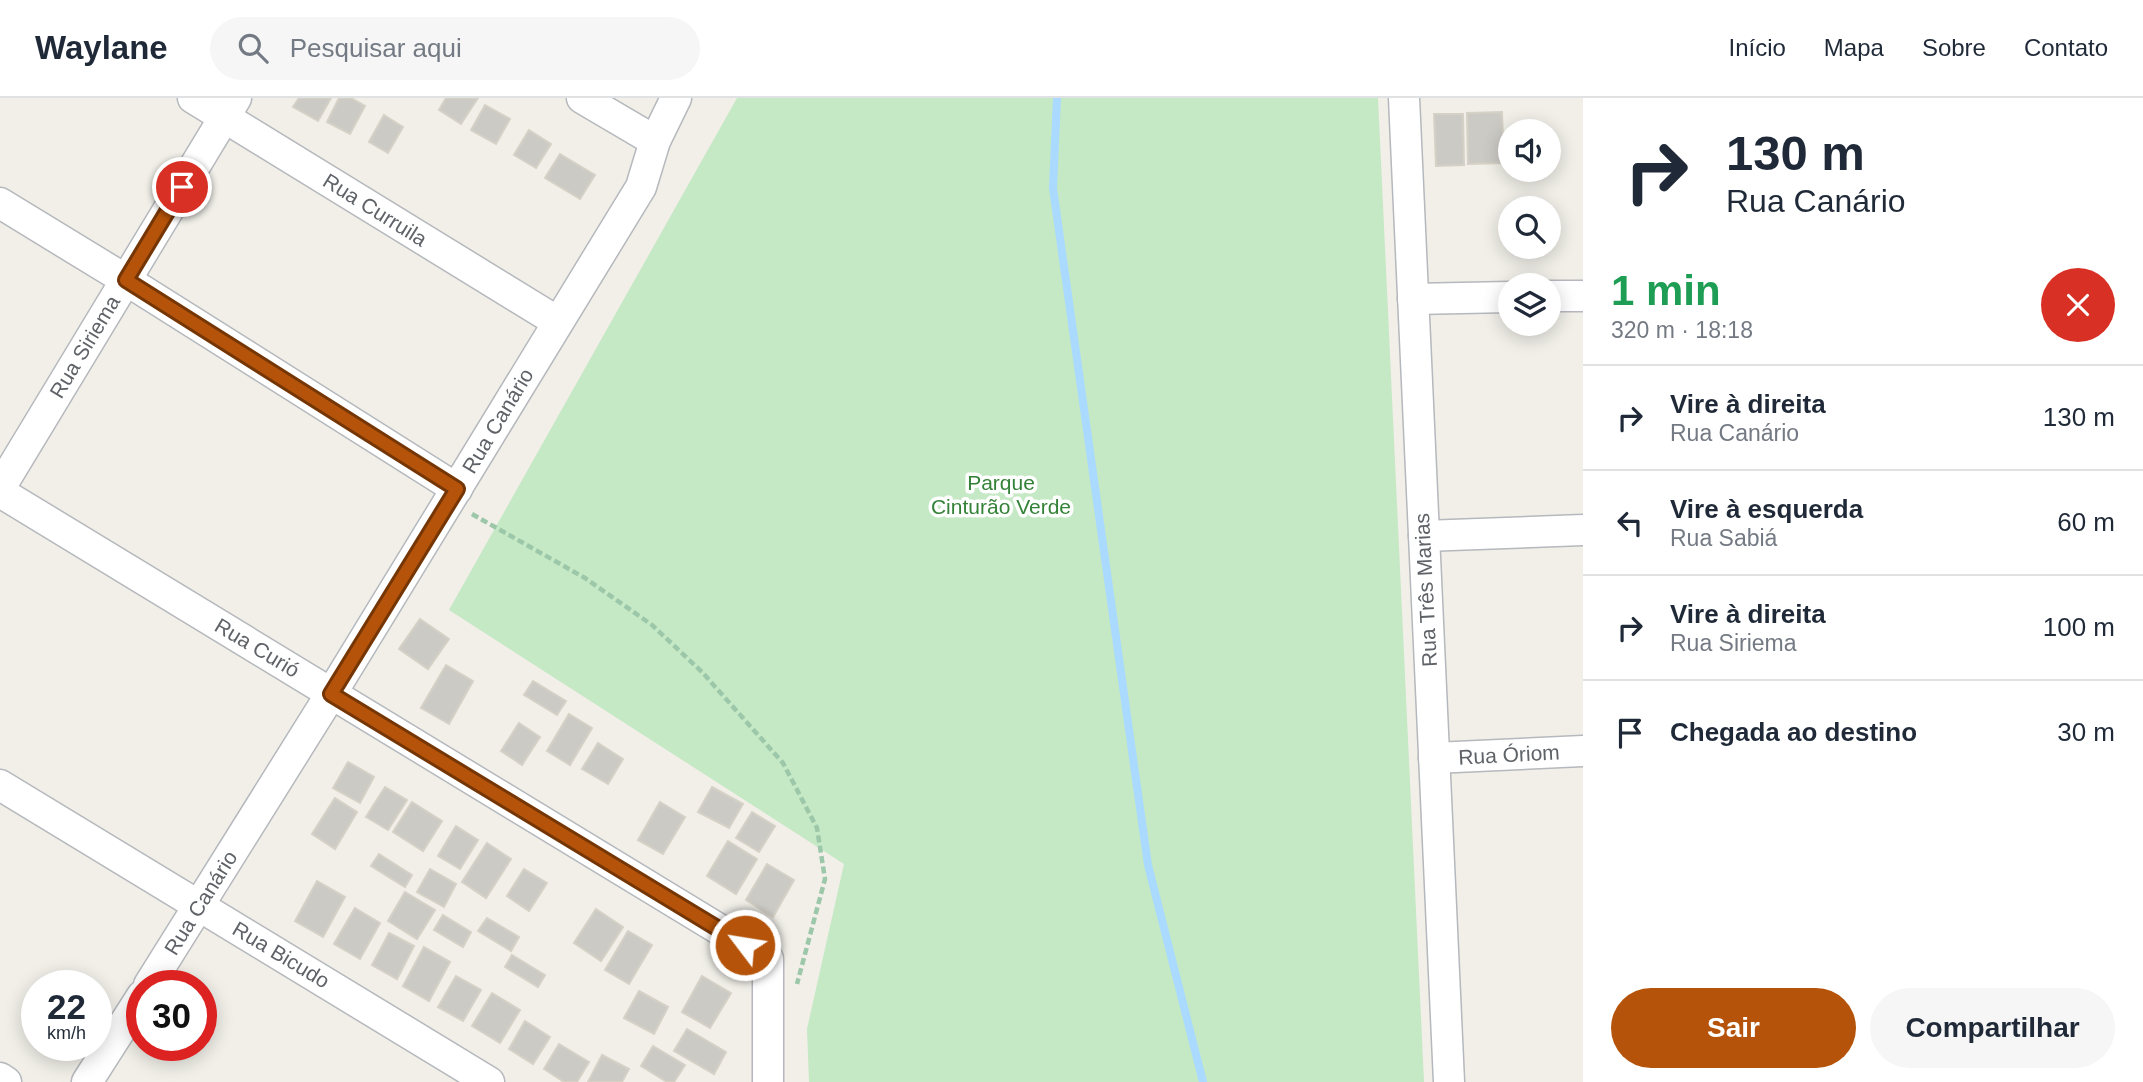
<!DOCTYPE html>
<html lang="pt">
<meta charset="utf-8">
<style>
body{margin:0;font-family:Helvetica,sans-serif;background:#f6f6f7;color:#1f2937;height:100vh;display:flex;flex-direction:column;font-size:26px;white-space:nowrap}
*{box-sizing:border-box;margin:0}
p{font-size:23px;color:#747a83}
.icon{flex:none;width:38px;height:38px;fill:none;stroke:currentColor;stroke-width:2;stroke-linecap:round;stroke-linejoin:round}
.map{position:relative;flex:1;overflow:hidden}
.side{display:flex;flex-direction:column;background:#fff;width:560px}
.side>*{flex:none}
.top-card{background:#fff;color:#1f2937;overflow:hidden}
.controls{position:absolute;left:1498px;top:21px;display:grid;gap:14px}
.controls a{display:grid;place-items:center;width:63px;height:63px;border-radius:50%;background:#fff;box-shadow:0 4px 18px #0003;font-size:35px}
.speed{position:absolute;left:21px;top:872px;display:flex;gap:14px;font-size:35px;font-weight:700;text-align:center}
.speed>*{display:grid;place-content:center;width:91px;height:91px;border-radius:50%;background:#fff;box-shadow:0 4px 18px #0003;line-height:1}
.speed small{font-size:18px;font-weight:400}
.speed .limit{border:10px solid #d22;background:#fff;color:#111}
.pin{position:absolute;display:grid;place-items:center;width:60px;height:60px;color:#fff;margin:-30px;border:4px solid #fff;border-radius:50%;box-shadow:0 2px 7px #0007}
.me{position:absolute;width:77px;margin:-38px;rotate:301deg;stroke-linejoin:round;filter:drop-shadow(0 0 5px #0008)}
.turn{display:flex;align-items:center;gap:24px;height:147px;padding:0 28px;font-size:32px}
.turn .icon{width:91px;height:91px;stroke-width:2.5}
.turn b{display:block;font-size:49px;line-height:60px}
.round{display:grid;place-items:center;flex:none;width:74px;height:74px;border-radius:37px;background:#f6f6f7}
.summary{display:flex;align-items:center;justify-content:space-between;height:119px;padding:0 28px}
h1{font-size:42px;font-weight:700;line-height:52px;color:#1e9e55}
.primary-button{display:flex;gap:14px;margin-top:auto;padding:14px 28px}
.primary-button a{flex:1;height:80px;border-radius:42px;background:#b45309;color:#fff;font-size:28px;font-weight:700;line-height:80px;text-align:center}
.primary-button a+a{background:#f6f6f7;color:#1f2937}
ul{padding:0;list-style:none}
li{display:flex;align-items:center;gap:21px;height:105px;padding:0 28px;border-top:2px solid #e0e1e3}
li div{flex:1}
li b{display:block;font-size:26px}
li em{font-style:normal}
header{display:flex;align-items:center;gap:42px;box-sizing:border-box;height:98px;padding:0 35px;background:#fff;border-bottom:2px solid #e0e1e3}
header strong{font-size:33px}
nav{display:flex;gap:38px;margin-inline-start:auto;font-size:24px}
.search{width:490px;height:63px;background:#f6f6f7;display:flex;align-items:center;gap:18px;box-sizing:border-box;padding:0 24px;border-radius:38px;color:#747a83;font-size:26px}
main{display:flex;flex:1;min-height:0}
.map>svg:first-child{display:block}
.green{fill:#c5e8c5}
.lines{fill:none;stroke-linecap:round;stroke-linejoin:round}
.stream{stroke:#aadaff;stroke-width:8}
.building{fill:#cccac5;stroke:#d6d1c6;stroke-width:2}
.minor-casing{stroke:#b5b8bc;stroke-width:33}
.path{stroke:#9cc7a9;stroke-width:4.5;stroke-dasharray:7 3.5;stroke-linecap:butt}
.minor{stroke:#fff;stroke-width:30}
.route-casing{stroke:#753606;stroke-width:18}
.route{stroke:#b45309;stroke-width:12}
.labels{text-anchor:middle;stroke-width:7;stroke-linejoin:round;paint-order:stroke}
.street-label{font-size:21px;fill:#5f6368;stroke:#fff}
.park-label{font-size:21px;fill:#348238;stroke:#fff}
</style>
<header>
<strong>Waylane</strong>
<div class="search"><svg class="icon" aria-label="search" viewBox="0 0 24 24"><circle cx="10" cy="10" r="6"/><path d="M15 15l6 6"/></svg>Pesquisar aqui</div>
<nav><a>Início</a><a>Mapa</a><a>Sobre</a><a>Contato</a></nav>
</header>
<main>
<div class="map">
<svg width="1583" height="984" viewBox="0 0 1583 984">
<rect width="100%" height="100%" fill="#f1efe8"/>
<polygon class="green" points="737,0 1378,0 1424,984 809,984 807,931 844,766 449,512"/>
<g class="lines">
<polyline class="stream" points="1057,0 1053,90 1148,767 1203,984"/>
</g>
<g class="building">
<polygon points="299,0 331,0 318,23 293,9"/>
<polygon points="339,0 351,0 365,8 350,36 327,24"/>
<polygon points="446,0 478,0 461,26 439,12"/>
<polygon points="485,7 510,21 496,46 471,32"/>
<polygon points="1502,14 1504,65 1468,66 1467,15"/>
<polygon points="1434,16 1463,16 1464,67 1436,68"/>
<polygon points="384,17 403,29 388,55 369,44"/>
<polygon points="529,32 551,46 536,70 514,57"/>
<polygon points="560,56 595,77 580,101 545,80"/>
<polygon points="420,521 449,541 428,571 399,551"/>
<polygon points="446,567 473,583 449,626 421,610"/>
<polygon points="533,583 566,603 557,617 524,597"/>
<polygon points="569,616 592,630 570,667 547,653"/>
<polygon points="519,625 540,639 522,667 501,653"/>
<polygon points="598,645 623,661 608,686 582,671"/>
<polygon points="348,664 374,679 360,705 333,690"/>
<polygon points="385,689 407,702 388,732 366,719"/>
<polygon points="712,689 743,706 729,730 698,714"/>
<polygon points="335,700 357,714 335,751 312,736"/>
<polygon points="412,704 442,723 423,753 393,734"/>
<polygon points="660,704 685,719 663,756 638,742"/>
<polygon points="752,714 775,728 759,754 736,740"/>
<polygon points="456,728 478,742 460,771 438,758"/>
<polygon points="728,743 757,761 736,796 707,778"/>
<polygon points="487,745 511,761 486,800 462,784"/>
<polygon points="379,756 412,777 405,789 371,768"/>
<polygon points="767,766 794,782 773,819 746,802"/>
<polygon points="430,771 456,786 444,809 417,794"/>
<polygon points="524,771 547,785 529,813 507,798"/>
<polygon points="317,783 345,799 323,839 295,823"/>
<polygon points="405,794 435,812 417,841 388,823"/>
<polygon points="355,810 380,825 360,861 334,846"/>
<polygon points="596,811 623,829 601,863 574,845"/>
<polygon points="443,817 471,834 463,849 434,832"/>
<polygon points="487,820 519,839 511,853 478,833"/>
<polygon points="628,833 652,847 629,886 605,872"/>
<polygon points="389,835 414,848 397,881 372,867"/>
<polygon points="424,849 450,864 429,903 403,888"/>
<polygon points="512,857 545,877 538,889 505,869"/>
<polygon points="456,878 481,892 463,923 438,909"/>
<polygon points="702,878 731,895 710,930 682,914"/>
<polygon points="639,893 668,909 654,936 624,920"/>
<polygon points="492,895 520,912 500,945 472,928"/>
<polygon points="525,923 550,939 533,966 509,951"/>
<polygon points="687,931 726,954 714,976 674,953"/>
<polygon points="559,946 589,964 577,984 564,984 544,971"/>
<polygon points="653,948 685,967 674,984 667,984 641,968"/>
<polygon points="602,957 629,971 622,984 588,984"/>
</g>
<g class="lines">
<g class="minor-casing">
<g id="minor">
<polyline points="193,0 558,224"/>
<polyline points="582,0 655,43"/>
<polyline points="1404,0 1449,984"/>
<polyline points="0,105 126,182 457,391"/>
<polyline points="1549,198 1583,198"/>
<polyline points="1413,201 1510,199"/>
<polyline points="0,390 236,0"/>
<polyline points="0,394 768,861 768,984"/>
<polyline points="1424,438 1583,432"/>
<polyline points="1434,660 1583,653"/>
<polyline points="0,687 489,984"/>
<polyline points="149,887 331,596 641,89 655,43 676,0"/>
<polyline points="0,980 6,984"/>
<polyline points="87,984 142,898"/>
</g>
</g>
<polyline class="path" points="472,416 585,480 652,527 702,574 783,665 817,730 825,781 797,886"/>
<use href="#minor" class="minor"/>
</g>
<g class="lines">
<g class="route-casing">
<polyline id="route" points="182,89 126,182 457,391 331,596 745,847"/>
</g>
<use href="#route" class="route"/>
</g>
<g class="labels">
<g class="street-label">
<text transform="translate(375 112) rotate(32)" y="7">Rua Curruila</text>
<text transform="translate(85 249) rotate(-59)" y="7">Rua Siriema</text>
<text transform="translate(498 323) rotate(-59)" y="7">Rua Canário</text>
<text transform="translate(1426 492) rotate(-93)" y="7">Rua Três Marias</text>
<text transform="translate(257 550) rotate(31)" y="7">Rua Curió</text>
<text transform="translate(1509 657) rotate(-3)" y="7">Rua Óriom</text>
<text transform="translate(201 805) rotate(-58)" y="7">Rua Canário</text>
<text transform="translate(281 857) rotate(31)" y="7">Rua Bicudo</text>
</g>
<g class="park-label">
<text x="1001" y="392">Parque<tspan x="1001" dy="24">Cinturão Verde</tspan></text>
</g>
</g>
</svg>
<div class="controls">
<a><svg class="icon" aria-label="sound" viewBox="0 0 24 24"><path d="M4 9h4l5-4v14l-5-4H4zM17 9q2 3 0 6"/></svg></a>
<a><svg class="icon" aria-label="search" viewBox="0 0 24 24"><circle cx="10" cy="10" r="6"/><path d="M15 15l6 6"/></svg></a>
<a><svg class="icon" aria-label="layers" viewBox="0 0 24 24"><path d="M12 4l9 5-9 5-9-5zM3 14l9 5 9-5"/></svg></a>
</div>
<div class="speed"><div>22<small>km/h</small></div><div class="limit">30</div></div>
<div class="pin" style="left:182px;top:89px;background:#d93025"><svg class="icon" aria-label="arrive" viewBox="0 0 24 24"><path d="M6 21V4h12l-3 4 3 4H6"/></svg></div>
<svg class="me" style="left:745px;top:847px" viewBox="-20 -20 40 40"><circle r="17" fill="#b45309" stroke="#fff" stroke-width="3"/><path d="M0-11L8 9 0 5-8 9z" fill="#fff"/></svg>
</div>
<section class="side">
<div class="top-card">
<div class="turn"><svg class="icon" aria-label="right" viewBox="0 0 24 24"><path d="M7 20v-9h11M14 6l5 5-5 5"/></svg><div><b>130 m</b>Rua Canário</div></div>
</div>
<div class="summary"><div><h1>1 min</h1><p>320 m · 18:18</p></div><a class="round" style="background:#d93025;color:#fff"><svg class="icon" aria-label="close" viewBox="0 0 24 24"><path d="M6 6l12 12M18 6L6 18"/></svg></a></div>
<ul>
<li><svg class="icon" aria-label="right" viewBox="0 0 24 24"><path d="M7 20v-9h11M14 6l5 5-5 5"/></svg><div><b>Vire à direita</b><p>Rua Canário</p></div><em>130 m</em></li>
<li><svg class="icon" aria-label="left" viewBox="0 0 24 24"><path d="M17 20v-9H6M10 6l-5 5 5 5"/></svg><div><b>Vire à esquerda</b><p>Rua Sabiá</p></div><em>60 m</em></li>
<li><svg class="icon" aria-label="right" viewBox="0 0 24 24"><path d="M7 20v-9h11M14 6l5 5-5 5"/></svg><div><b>Vire à direita</b><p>Rua Siriema</p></div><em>100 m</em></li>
<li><svg class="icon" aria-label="arrive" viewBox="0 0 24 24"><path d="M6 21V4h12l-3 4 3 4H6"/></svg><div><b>Chegada ao destino</b></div><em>30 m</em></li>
</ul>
<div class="primary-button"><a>Sair</a><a>Compartilhar</a></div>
</section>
</main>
